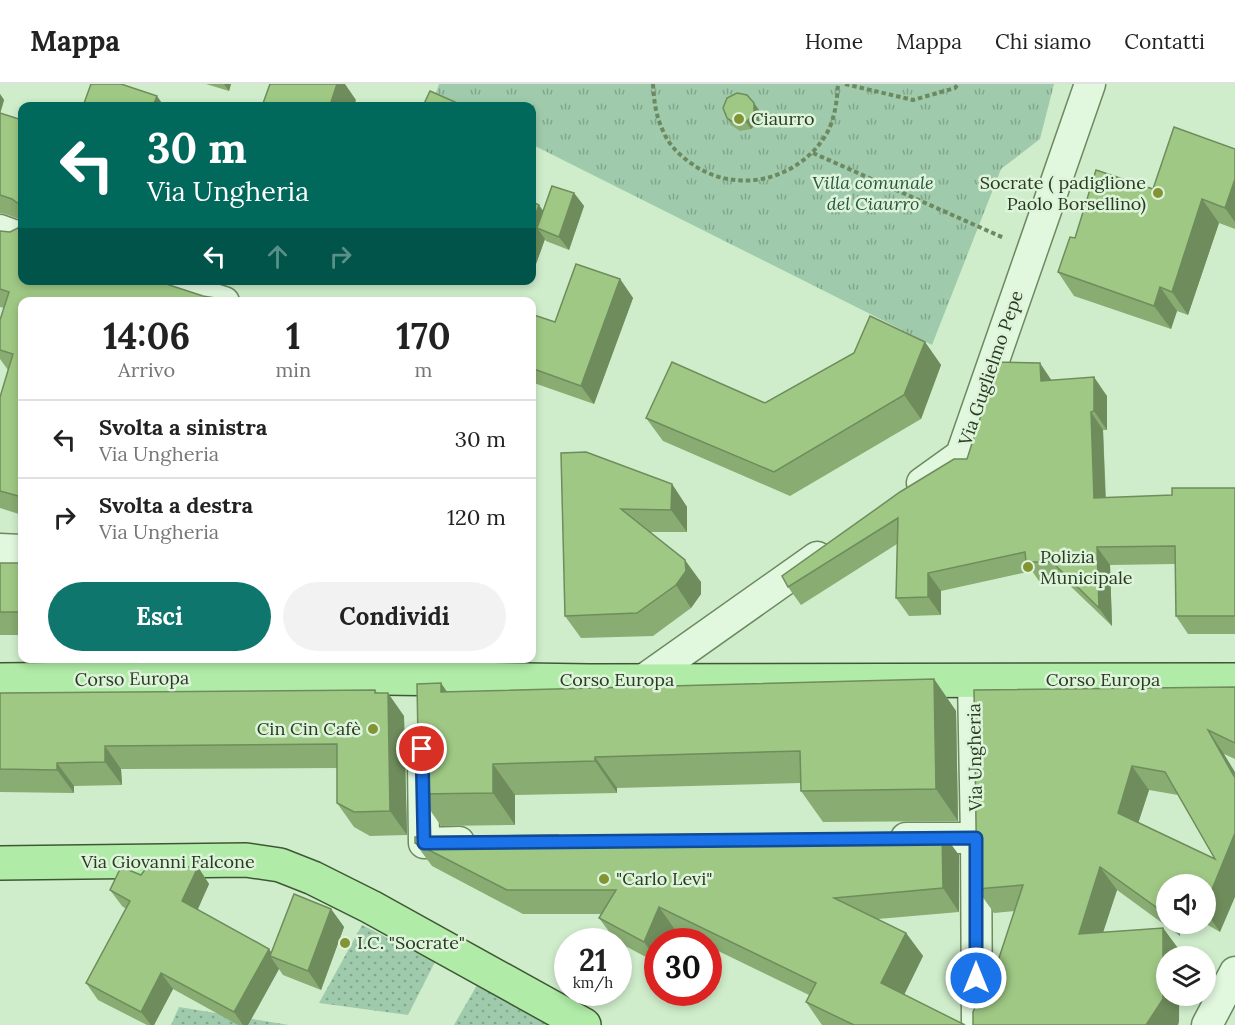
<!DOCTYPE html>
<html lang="it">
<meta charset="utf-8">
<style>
body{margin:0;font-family:Lora,serif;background:#f2f2f2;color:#222;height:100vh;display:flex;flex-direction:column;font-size:22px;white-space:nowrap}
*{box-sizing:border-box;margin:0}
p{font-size:20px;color:#767676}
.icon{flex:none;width:33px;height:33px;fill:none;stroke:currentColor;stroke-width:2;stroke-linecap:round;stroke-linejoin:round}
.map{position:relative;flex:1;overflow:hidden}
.sheet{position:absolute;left:18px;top:213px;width:518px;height:366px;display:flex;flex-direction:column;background:#fff;border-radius:12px;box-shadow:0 3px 9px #0003}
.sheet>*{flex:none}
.guide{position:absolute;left:18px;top:18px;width:518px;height:183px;border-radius:12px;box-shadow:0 3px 9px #0003;background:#00695c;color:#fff;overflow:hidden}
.tools{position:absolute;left:1156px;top:790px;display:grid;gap:12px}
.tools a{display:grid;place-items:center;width:60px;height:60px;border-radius:50%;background:#fff;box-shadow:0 3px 9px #0003;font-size:30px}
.speed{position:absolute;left:554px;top:844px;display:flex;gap:12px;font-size:30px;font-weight:700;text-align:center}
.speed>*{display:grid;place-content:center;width:78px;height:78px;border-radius:50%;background:#fff;box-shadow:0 3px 9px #0003;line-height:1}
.speed small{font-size:15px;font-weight:400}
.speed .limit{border:9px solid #d22;background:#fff;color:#111}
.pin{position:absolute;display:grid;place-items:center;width:51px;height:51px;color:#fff;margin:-26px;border:3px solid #fff;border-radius:50%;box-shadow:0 2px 6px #0007}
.me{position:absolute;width:66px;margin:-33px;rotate:0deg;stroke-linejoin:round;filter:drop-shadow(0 0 4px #0008)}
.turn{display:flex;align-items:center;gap:21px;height:126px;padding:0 30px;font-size:27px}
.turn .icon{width:78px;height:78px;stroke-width:2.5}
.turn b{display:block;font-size:42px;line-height:51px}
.lanes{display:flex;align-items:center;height:57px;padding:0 30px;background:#0003;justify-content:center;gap:30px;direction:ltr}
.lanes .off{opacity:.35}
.eta{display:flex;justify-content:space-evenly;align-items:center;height:102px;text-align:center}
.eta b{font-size:36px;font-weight:700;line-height:42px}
.cta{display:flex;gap:12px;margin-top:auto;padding:12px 30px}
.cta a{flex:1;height:69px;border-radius:36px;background:#0f766e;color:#fff;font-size:24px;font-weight:700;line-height:69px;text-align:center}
.cta a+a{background:#f2f2f2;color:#222}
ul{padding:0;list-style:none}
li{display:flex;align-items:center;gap:18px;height:78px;padding:0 30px;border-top:2px solid #e0e0e0}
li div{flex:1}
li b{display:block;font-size:22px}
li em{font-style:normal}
header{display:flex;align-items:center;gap:36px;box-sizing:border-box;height:84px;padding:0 30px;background:#fff;border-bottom:2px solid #e0e0e0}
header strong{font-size:28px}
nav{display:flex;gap:33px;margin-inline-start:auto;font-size:21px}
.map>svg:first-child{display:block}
.grass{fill:url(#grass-dots)}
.park{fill:url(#park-tufts)}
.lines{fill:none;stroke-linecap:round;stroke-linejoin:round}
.minor-casing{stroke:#6c8960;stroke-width:33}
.major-casing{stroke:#405734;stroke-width:36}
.path{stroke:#6c8960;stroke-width:4;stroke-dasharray:4.5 3;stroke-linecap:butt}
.minor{stroke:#e1f7de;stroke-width:30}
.major{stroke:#b0eca7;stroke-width:33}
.wall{fill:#89ac72;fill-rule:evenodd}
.shaded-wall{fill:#6f8c5c}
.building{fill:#9fc884;stroke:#6f8c5c;stroke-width:1.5;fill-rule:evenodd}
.route-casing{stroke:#114b97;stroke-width:15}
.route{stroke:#1a73e8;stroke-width:10}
.poi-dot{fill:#839434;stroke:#ddf4db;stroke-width:2}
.labels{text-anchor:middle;stroke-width:5;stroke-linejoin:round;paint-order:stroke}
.poi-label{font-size:18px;fill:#2a3b22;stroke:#ddf4db;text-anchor:start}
.park-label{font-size:18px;font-style:italic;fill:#2a563d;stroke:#ddf4db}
.street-label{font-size:18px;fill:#2a3b22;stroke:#ddf4db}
</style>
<header>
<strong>Mappa</strong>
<nav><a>Home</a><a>Mappa</a><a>Chi siamo</a><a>Contatti</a></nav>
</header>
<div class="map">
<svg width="1235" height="941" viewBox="0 0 1235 941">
<defs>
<pattern id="grass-dots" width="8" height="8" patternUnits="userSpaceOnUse" patternTransform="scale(1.5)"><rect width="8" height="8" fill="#9fcbac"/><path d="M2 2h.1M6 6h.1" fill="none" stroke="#82a68c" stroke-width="1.8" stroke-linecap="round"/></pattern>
<pattern id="park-tufts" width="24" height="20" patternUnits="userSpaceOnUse" patternTransform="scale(1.5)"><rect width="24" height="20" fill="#9fcbac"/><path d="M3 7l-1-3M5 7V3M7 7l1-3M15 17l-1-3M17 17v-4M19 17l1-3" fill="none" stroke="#82a68c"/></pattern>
</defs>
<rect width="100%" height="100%" fill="#cfedcb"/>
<g class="grass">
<polygon points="362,841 435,878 408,931 319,919"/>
<polygon points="477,901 552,941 454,941"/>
<polygon points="179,923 289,941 171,941"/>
</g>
<polygon class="park" points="439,0 1054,0 1040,55 1001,85 932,261 531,60 531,22 455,22 435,12"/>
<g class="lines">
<g class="minor-casing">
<g id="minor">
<polyline points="0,146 22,154"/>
<polyline points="154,196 224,218"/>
<polyline points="922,399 961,371 1090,0"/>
<polyline points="0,465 22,466"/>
<polyline points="643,596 817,473"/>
<polyline points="423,677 424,759 459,758"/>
<polyline points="906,754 976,754 973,596"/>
<polyline points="976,754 977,941"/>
<polyline points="1207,941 1235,888"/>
</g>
</g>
<g class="major-casing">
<g id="major">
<polyline points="0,596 312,593 590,597 1235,596"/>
<polyline points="0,779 246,776 280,781 313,794 371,823 584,941"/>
</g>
</g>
<g class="path">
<path d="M653,0C654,18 656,33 664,49C670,63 683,74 695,82C740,111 800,95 827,49C835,34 837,17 838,0"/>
<polyline points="845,0 913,16 955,4 958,0"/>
<polyline points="813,69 1004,154"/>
</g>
<use href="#minor" class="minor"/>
<use href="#major" class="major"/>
</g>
<g class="wall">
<polygon points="206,0 231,0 229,7"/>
<polygon points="0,10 4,16 0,29 22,36 22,196 203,212 216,214 219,218 22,218 22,431 0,424 0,313 8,286 0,275 0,236 4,224 0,223 0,147 10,148 18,144 22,136 5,130 0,129"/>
<polygon points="754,19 759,26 759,37 751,45 740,47 731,41 727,34"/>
<polygon points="1235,65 1235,145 1219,139 1188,231 1177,227 1171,245 1074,212 1058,188 1075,154 1153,105"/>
<polygon points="574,109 584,122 569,166 546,157 545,155 532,191 531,191 531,117 543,127"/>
<polygon points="620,195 633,214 594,320 531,298 531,230 555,238"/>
<polygon points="925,258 941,281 921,335 790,412 663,357 646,334 765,319"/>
<polygon points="1052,296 1107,312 1107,346 1103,346 1106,414 1172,411 1235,404 1235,550 1188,550 1176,532 1175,480 1110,481 1112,542 1064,496 1039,497 1032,487 941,507 941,531 909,532 896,514 897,460 801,521 788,503 967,375"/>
<polygon points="561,369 672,400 687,423 687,448 650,448 701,498 701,510 691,524 653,552 581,554 565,532"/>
<rect x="0" y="479" width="22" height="72"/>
<polygon points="934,595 956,627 958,737 823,738 801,707 801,699 617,704 617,709 515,711 515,741 441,742 419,710 447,608"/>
<path d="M1235,603V675L1224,670L1220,848L1206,840V801H1167V840H1180V852L1117,806L1103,848L1163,844L1180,867L1179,938L997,880L1015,827L994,829L977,805L974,606ZM1149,706L1178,711L1215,775L1138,739Z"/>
<polygon points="0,609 377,609 404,632 407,751 370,752 354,743 337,719 337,684 121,685 122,701 74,702 74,709 0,708"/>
<polygon points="560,755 959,771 959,828 878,835 906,849 923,872 904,911 965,941 822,941 806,918 809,911 708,862 708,858 699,858 676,847 657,858 657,879 616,857 599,834 602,830 523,830 432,782 415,759"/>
<polygon points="198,783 209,800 197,826 269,865 271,869 331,825 344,843 321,906 283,891 279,885 248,941 238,941 173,905 154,941 147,941 98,916 86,899 126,825 122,822 110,806 141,791"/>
</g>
<g class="shaded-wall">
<polygon points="224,0 231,0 229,7"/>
<polygon points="337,0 345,0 356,16 354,22 334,22 331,18"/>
<polygon points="0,10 4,16 0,30"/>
<polygon points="157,12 164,22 153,22"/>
<polygon points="754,19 759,26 759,37 751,45 746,38"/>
<polygon points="1235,95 1235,138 1225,124"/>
<polygon points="574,109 584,122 569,166 559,153"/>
<polygon points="1202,115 1219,139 1188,231 1172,208"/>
<polygon points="539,121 551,138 537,144 545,155 532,191 531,189 531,143"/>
<polygon points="620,195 633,214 594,320 581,302"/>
<polygon points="1160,203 1177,227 1171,245 1154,222"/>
<polygon points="925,258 941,281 921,335 904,311"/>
<polygon points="1040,279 1052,297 1041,297"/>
<polygon points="1094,293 1107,312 1107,346 1094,327"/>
<polygon points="1091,328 1103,346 1106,433 1094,414"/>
<polygon points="531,372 534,377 534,447 531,442"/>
<polygon points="672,400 687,423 687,448 671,426"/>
<polygon points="1097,463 1110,481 1112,542 1099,524"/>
<polygon points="685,476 701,498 701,510 691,524 676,501"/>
<polygon points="928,489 941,507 941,531 928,513"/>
<polygon points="531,492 534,496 534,530 531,526"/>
<polygon points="934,595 956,627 958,737 936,705"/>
<polygon points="441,599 463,631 441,608"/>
<polygon points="375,606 388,625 388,609 404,632 407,751 390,727"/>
<polygon points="1208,646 1224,670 1235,688 1235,694"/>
<polygon points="105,662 121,685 122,701 105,678"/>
<polygon points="595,673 617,704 617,709 595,677"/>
<polygon points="57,679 74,702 74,709 57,686"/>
<polygon points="493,680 515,711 515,741 493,709"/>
<polygon points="1132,682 1149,706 1134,752 1118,729"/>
<polygon points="942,748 959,771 959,828 943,804"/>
<polygon points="1235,749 1235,813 1220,848 1206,828 1206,820"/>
<polygon points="198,783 209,800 194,834 182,817"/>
<polygon points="1100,783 1117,806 1095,873 1079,850"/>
<polygon points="1163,816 1167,821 1167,834 1163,828"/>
<polygon points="659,823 676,847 671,858 657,858 657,876 644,858"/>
<polygon points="331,825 344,843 321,906 308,887"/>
<polygon points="1171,840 1180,840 1180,852"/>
<polygon points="1163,844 1180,867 1180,873 1167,873 1167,912 1179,912 1179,938 1178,941 1146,941"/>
<polygon points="906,849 923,872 898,923 881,899"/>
<polygon points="269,865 275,874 270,872 279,885 248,941 243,941 234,928"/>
<polygon points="161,889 173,905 154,941 151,941 141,928"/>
</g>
<g class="building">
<polygon points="91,0 121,0 157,12 153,22 83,22"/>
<polygon points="270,0 337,0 331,18 341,22 262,22"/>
<polygon points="430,7 464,22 423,22"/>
<polygon points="737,9 747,11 754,19 754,30 746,38 736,40 727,34 723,24 727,14"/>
<polygon points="0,29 22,36 22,127 20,121 12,115 0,111"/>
<polygon points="1174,43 1235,65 1235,95 1225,124 1202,115 1172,208 1160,203 1154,222 1058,188 1070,153 1075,154 1096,86 1153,105"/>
<polygon points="552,102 574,109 559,153 537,144"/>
<polygon points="531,117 539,121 531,143"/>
<polygon points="22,136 22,196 154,196 203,212 216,214 215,218 22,218 22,413 0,407 0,313 13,270 0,266 0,236 9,208 0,205 0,147 10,148 18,144"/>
<polygon points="576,180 620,195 581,302 531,284 531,230 555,238"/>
<polygon points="870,232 925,258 904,311 774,388 646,334 672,278 765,319 854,269"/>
<polygon points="993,278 1040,279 1041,297 1094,293 1094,327 1091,328 1094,414 1172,411 1172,404 1235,404 1235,532 1176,532 1175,462 1097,463 1099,524 1052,478 1026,478 1025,468 928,489 928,513 896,514 898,434 788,503 782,492 900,408 954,375 967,375 982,328"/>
<polygon points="586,368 672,400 671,426 621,425 685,476 686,487 676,501 637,529 565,532 561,369"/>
<rect x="0" y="479" width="22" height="49"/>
<polygon points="934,595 936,705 801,707 800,667 595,673 595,677 493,680 493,709 419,710 417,600 441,599 441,608"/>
<path d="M1235,603V659L1208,646L1235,694V749L1206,820V801H1167V817L1163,816V828L1100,783L1079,850L1163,844V915L1146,941H973V928L978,917V883L997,880L1023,801L977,805L974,606ZM1132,682L1165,688L1215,775L1118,729Z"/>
<polygon points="375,606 375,609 388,609 390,727 354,728 337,719 337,660 105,662 105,678 57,679 57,686 0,685 0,609"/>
<polygon points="942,748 943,804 834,814 906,849 881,899 965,941 854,941 806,918 816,899 659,823 644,858 599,834 616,806 507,806 415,759 415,753 558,751 558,755 633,753 633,751"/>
<polygon points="121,783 141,791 147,783 198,783 182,817 269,865 234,928 161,889 141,928 86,899 130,817 110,806"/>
<polygon points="294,810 331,825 308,887 270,872"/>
</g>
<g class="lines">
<g class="route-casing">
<polyline id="route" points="422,665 424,759 976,754 976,894"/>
</g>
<use href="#route" class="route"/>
</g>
<g class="poi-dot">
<circle cx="739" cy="35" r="6"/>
<circle cx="1158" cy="109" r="6"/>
<circle cx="1028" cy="483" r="6"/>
<circle cx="373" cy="645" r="6"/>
<circle cx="604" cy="795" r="6"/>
<circle cx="345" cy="859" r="6"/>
</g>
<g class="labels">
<g class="poi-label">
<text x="751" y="41">Ciaurro</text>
<text x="1146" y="105" text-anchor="end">Socrate ( padiglione<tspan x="1146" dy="21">Paolo Borsellino)</tspan></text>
<text x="1040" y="479">Polizia<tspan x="1040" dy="21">Municipale</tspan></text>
<text x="361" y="651" text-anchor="end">Cin Cin Cafè</text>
<text x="616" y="801">"Carlo Levi"</text>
<text x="357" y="865">I.C. "Socrate"</text>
</g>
<g class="park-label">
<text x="873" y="105">Villa comunale<tspan x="873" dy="21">del Ciaurro</tspan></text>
</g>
<g class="street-label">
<text transform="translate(991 284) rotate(-71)" y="6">Via Guglielmo Pepe</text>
<text transform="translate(132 595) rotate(-1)" y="6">Corso Europa</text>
<text x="617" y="602">Corso Europa</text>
<text x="1103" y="602">Corso Europa</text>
<text transform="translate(975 673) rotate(-91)" y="6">Via Ungheria</text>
<text x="168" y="784">Via Giovanni Falcone</text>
</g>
</g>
</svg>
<div class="tools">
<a><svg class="icon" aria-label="sound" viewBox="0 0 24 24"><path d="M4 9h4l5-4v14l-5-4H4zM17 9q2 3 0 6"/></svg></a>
<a><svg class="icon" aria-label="layers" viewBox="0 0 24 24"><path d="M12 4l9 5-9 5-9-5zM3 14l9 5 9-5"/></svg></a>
</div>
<div class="speed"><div>21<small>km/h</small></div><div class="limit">30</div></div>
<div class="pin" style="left:422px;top:665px;background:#d93025"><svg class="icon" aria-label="arrive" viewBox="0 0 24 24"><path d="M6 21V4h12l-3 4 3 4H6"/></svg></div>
<svg class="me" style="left:976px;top:894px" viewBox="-20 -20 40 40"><circle r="17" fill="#1a73e8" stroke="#fff" stroke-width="3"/><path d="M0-11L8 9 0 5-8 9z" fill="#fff"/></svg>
<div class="guide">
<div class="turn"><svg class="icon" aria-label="left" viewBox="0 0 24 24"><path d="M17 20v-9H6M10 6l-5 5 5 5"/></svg><div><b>30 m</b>Via Ungheria</div></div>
<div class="lanes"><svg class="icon" aria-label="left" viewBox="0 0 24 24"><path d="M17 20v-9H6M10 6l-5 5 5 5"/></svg><svg class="icon off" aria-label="ahead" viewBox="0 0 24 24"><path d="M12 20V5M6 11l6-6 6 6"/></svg><svg class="icon off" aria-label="right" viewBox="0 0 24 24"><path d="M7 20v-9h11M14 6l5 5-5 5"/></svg></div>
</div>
<section class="sheet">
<div class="eta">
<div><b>14:06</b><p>Arrivo</p></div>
<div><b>1</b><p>min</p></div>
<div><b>170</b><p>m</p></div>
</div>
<ul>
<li><svg class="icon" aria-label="left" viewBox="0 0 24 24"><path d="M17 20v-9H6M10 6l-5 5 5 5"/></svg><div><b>Svolta a sinistra</b><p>Via Ungheria</p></div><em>30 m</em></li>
<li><svg class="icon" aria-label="right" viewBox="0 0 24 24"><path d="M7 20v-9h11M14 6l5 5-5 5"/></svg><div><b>Svolta a destra</b><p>Via Ungheria</p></div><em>120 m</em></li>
</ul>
<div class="cta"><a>Esci</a><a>Condividi</a></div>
</section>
</div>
